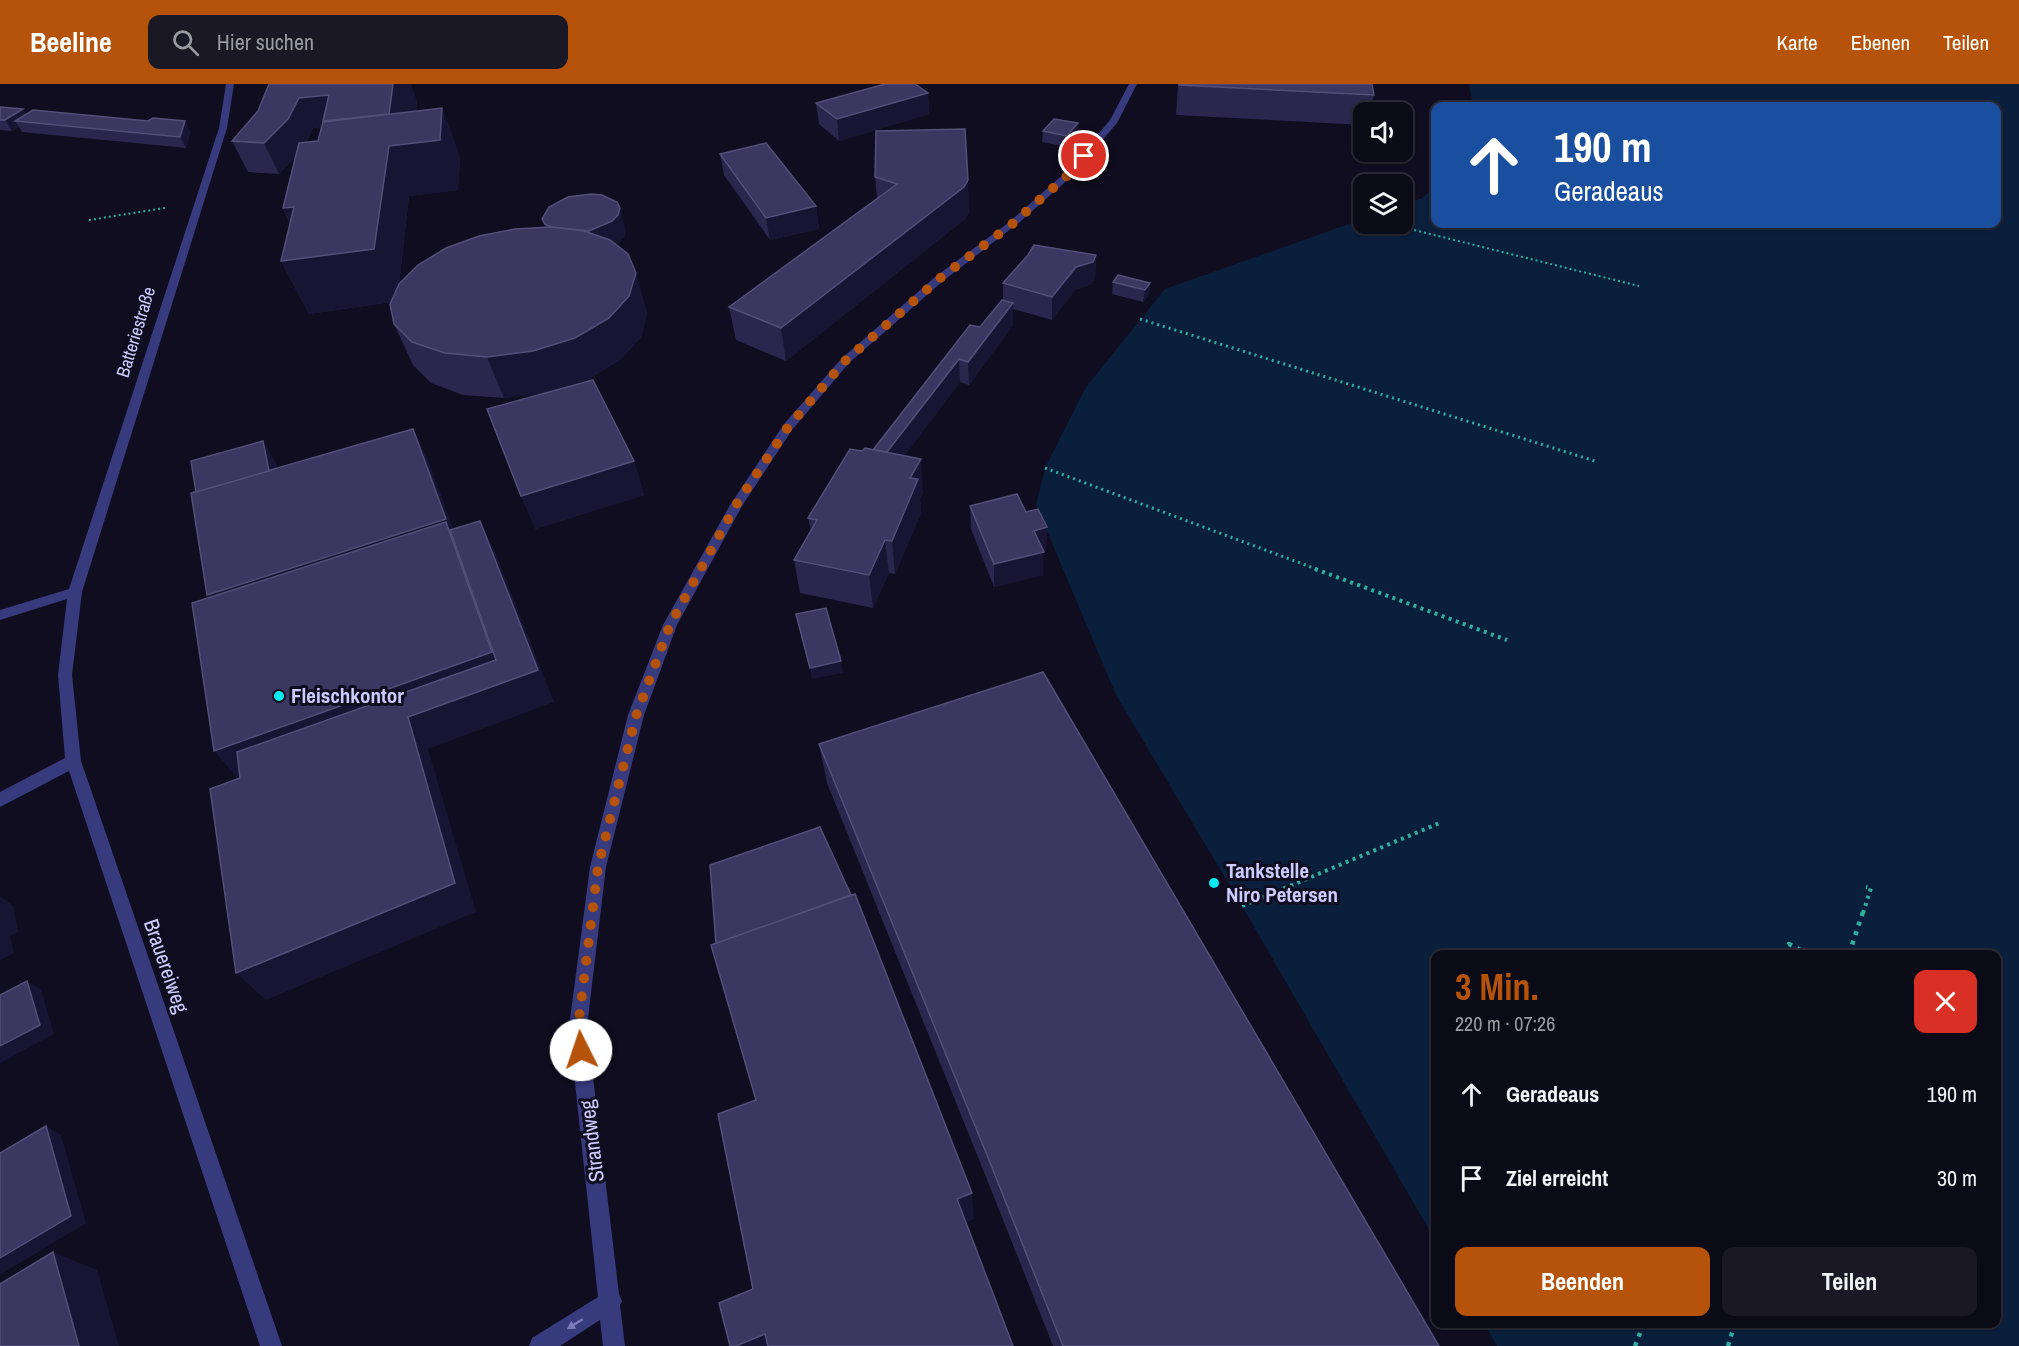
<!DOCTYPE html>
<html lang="de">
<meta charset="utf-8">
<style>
body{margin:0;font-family:"Archivo Narrow",sans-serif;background:#191824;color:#f1f3f6;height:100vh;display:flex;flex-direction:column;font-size:22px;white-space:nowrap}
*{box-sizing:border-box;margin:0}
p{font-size:20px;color:#9a9aa1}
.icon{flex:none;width:33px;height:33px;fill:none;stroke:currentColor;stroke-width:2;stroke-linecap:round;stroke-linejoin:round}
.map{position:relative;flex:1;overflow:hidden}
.side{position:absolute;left:1431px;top:866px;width:570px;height:378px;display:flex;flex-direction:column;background:#0b0a17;border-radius:12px;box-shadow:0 2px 4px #0004,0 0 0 2px #2b2b36}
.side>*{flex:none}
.top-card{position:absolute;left:1431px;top:18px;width:570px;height:126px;border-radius:12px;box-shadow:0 2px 4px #0004,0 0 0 2px #2b2b36;background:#1a4fa0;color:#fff;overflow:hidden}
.fabs{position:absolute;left:1353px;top:18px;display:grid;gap:12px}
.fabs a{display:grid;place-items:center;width:60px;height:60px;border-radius:12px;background:#0b0a17;box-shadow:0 2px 4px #0004,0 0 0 2px #2b2b36;font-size:30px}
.pin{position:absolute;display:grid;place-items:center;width:51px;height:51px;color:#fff;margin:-26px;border:3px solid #fff;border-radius:50%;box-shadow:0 2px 6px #0007}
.me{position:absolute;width:66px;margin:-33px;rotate:356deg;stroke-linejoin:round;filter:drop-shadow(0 0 4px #0008)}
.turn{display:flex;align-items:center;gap:21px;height:126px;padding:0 24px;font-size:27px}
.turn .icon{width:78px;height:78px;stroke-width:2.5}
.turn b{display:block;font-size:42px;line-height:51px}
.round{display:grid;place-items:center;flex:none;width:63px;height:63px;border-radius:12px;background:#191824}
.overview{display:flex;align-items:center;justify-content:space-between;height:102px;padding:0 24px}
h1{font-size:36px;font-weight:700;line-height:45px;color:#b45309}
.cta{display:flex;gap:12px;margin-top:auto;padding:12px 24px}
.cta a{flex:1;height:69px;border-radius:12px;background:#b45309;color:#fff;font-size:24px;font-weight:700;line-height:69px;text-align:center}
.cta a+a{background:#191824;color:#f1f3f6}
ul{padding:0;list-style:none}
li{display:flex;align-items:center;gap:18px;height:84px;padding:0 24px}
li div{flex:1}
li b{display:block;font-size:22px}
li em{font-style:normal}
header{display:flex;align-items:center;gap:36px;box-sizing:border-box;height:84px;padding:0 30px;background:#b45309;color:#fff}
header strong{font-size:28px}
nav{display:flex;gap:33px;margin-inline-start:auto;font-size:21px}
.search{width:420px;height:54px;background:#191824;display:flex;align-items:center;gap:15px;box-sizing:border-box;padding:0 21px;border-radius:12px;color:#9a9aa1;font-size:22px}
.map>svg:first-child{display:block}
.water{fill:#0a1f3c}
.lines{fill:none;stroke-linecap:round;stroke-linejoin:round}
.path-far3{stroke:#2faf9f;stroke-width:2;stroke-dasharray:2 3;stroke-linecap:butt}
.path-far2{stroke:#2faf9f;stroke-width:3;stroke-dasharray:2 4;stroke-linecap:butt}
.path-far1{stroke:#2faf9f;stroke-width:4;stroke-dasharray:3 4.5;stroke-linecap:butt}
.path{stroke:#2faf9f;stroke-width:4.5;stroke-dasharray:4 6;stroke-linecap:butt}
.service{fill:#383a7e;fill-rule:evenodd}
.minor{fill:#383a7e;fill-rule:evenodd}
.wall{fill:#2a264d;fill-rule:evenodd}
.shaded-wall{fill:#181433}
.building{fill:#3c3760;stroke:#534f79;stroke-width:1.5}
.oneway{fill:#7c7cb8}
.route{stroke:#b45309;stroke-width:10;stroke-dasharray:0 18}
.poi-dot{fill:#03ebf3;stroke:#0f0d1f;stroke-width:2}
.labels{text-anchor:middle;stroke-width:6;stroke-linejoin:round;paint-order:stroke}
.far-street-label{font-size:18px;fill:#ceccfe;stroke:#0f0d1f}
.poi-label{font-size:21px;font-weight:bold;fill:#ceccfe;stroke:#0f0d1f;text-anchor:start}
.street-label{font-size:21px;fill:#ceccfe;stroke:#0f0d1f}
</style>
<header>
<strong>Beeline</strong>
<div class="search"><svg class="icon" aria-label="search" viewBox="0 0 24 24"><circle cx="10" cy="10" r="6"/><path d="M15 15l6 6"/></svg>Hier suchen</div>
<nav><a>Karte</a><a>Ebenen</a><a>Teilen</a></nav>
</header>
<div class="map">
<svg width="2019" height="1262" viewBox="0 0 2019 1262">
<rect width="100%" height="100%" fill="#0f0d1f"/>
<polygon class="water" points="1469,0 2019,0 2019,1262 1497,1262 1484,1239 1996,1239 1996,870 1436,870 1435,1156 1242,822 1116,611 1036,421 1045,384 1086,303 1165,205 1363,135 1364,140 1402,140 1403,121 1422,114 1435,102 1436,140 1996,140 1996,22 1473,22"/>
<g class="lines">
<g class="path-far3">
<polyline points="89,136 165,124"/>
<polyline points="1390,140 1639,202"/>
</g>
<g class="path-far2">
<polyline points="1140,235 1595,377"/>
<polyline points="1045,384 1319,486"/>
</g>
<g class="path-far1">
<polyline points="1315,485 1507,556"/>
<polyline points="1242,822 1442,738"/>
<polyline points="1863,829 1871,804 1866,803"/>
</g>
<g class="path">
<polyline points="1785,870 1789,860 1808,870"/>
<polyline points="1849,870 1863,828"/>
<polyline points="1635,1262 1644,1239"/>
<polyline points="1728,1262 1735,1239"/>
</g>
<polygon class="service" points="1129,0 1137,0 1117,39 1072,92 1014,143 1008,143 1008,139 1066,88 1110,36"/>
<g class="minor">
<polygon points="226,0 234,0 227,44 82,508 72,591 81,677 282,1262 260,1262 69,687 0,723 0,708 65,674 58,591 67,515 0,536 0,526 69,505 219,44"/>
<polygon points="1008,139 1016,141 943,197 849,279 792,346 742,422 677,541 644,631 606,783 587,943 619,1210 622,1217 620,1221 625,1262 603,1262 600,1236 560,1262 529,1262 532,1254 598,1213 569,943 590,783 628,631 663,541 730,421 784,340 841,275 935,193"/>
</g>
</g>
<g class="wall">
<polygon points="1178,0 1372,0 1374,11 1370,28 1364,28 1364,41 1176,31"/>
<polygon points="928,9 929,30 839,57 819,40 816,19"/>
<path d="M417,17L416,27L442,24L460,73L458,106L409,112L399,200L545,143L542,135L626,147L624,153L616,160L636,189L647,230L641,253L621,275L589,295L553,307L634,377L644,411L535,445L546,309L504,314L463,311L431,299L413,281L394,240L391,218L309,230L281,177L290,140L283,124L295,73L279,90L248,88L232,57L258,27ZM321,43L318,57L306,58L313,44Z"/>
<polygon points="0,23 27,30 148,37 185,37 190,48 186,64 22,48 19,43 12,47 0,46"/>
<polygon points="876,47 969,128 965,135 786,277 736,256 729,223 877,115 875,93"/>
<polygon points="1043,47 1078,50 1067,63 1042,58"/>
<polygon points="720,70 816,122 819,145 770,156 724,91"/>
<polygon points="1096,171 1095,194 1091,200 1075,206 1052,236 1013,225 1013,241 969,301 960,298 904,372 923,408 920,415 921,429 895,490 889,489 873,524 800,509 794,476 811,447 808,434 862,367 873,366 1003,216 1003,199"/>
<polygon points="1113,198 1150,199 1149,211 1143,218 1112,210"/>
<polygon points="970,422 1026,428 1047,443 1046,466 1043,467 1043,491 994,503 971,445"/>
<polygon points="819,660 1439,1262 1053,1262 990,1103 827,699"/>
</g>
<g class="shaded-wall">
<polygon points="393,0 411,0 417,17 416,28 442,24 460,73 458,106 409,112 397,217 309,230 281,177 307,174 283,124 335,78"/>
<polygon points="928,9 929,30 839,57 837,35"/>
<polygon points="329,11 342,41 313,44 302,65 279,90 264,59 299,14"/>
<polygon points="23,25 30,36 15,37 19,43 12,47 5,36"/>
<polygon points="185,37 190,48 186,64 180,53"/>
<polygon points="1078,39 1078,50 1067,63 1067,52"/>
<polygon points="968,96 969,128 965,135 786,277 781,244"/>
<polygon points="816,122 819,145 770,156 766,134"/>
<polygon points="620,124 626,147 624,153 618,160 596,169 589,147"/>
<polygon points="1096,171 1095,194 1091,200 1075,206 1052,236 1052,213 1076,183"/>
<polygon points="636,189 647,230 641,253 621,275 589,295 548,309 504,314 487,273"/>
<polygon points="1150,199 1149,211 1143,218 1145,206"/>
<polygon points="1013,219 1013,241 969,301 968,278"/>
<polygon points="959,275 960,298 883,400 880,377"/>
<polygon points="413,345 429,378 462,469 480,437 496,470 554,618 428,665 476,828 266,916 236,889 248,706 214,667 232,543 207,511"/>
<polygon points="263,357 277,381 287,421 215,442"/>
<polygon points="921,375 923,408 920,415 921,429 895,490 892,457 910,394"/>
<polygon points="634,377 644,411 535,445 521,412"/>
<polygon points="1047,443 1046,466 1033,470 1034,447"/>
<polygon points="885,456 889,489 873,524 869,491"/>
<polygon points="1044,468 1043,491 994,503 994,480"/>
<polygon points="841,577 843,589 812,595 810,584"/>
<polygon points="0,812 13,822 18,848 10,852 14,869 0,876"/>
<polygon points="27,897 41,906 54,950 0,979 0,962"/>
<polygon points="46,1042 61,1051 86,1139 0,1191 0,1174"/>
<polygon points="972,1109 974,1135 960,1141 957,1115"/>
<polygon points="53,1168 97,1186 119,1262 79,1262"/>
<polygon points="765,1250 774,1262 736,1262"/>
</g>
<g class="building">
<polygon points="269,0 393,0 389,30 323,37 329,11 299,14 288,35 264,59 232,57 258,27"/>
<polygon points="885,0 915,0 928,9 837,35 816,19"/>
<polygon points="1179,0 1372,0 1374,11 1179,1"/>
<polygon points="0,23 23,25 5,36 0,36"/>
<polygon points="442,24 440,56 389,62 374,165 281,177 294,123 283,124 299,59 318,57 323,38"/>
<polygon points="33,26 148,37 153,34 185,37 180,53 15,37"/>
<polygon points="1054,35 1078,39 1067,52 1043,47"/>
<polygon points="965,45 968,96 964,103 781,244 729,223 897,100 875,93 876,47"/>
<polygon points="766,59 816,122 766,134 720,70"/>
<polygon points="591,110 602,111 617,118 620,124 618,131 612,137 589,147 551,143 545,140 542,135 549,123 568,113"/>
<polygon points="551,143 584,147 610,156 628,170 636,189 629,212 609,234 575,254 533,267 487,273 445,269 412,258 394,240 390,220 399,200 418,181 446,164 479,152 515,145"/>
<polygon points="1034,161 1096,171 1093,178 1076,183 1052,213 1003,199 1028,171"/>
<polygon points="1118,191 1150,199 1145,206 1113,198"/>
<polygon points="1002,216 1013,219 968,278 959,275 887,368 873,366 970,241 980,243"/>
<polygon points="593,296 634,377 521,412 487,325"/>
<polygon points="413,345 446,435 207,511 191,409"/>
<polygon points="263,357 269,387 196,408 191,377"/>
<polygon points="865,364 921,375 910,394 918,395 892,457 885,456 869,491 794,476 817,436 808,434 850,365 862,367"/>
<polygon points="1017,410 1026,428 1038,425 1047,443 1034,447 1044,468 994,480 970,422"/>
<polygon points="480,437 538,586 408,633 455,799 236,889 210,705 240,694 237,668 496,576 450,446"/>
<polygon points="446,438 492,568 214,667 192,519"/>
<polygon points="826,524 841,577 810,584 796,530"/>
<polygon points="1043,588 1439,1262 1063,1262 989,1076 819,660"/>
<polygon points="820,743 851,811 716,860 710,781"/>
<polygon points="855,810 972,1109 957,1115 1013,1262 768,1262 765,1250 736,1262 730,1262 719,1219 753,1205 718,1030 756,1016 711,861"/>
<polygon points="27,897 40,941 0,962 0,911"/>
<polygon points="46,1042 71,1132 0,1174 0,1069"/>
<polygon points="53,1168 79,1262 0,1262 0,1200"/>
</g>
<defs><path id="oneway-solid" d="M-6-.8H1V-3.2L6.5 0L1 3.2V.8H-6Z" transform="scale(1.5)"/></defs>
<use class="oneway" href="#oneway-solid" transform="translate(575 1240) rotate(148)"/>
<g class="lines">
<polyline class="route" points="581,966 578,943 598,783 636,632 670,541 736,421 788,343 845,277 939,195 1011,141 1069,90 1084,72"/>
</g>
<g class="poi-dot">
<circle cx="279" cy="612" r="6"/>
<circle cx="1214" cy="799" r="6"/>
</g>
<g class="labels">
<g class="far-street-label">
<text transform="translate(136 248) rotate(-73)" y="6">Batteriestraße</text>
</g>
<g class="poi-label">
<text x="291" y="619">Fleischkontor</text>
<text x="1226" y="794">Tankstelle<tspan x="1226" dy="24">Niro Petersen</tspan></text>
</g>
<g class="street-label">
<text transform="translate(166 882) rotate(71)" y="7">Brauereiweg</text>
<text transform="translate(592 1057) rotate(-97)" y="7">Strandweg</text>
</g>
</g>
</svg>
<div class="fabs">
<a><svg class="icon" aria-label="sound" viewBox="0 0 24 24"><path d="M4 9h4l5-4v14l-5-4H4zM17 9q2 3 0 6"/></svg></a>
<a><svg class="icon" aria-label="layers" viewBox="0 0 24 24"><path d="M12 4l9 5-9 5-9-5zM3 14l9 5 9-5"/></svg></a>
</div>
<div class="pin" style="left:1084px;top:72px;background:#d93025"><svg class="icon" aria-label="arrive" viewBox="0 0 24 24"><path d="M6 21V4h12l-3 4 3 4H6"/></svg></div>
<svg class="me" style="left:581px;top:966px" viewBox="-20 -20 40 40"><circle r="19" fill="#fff"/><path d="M0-13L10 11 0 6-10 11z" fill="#b45309"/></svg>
<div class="top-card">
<div class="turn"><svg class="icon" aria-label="ahead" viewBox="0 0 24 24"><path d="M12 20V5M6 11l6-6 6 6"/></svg><div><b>190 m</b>Geradeaus</div></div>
</div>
<section class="side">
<div class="overview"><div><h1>3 Min.</h1><p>220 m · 07:26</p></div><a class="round" style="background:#d93025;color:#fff"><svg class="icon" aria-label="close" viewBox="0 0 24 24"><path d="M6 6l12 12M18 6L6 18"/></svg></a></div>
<ul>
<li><svg class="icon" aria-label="ahead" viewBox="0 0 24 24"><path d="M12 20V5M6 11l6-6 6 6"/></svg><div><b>Geradeaus</b></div><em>190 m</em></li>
<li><svg class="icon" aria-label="arrive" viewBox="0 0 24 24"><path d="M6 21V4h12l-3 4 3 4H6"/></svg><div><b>Ziel erreicht</b></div><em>30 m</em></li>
</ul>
<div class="cta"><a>Beenden</a><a>Teilen</a></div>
</section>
</div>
